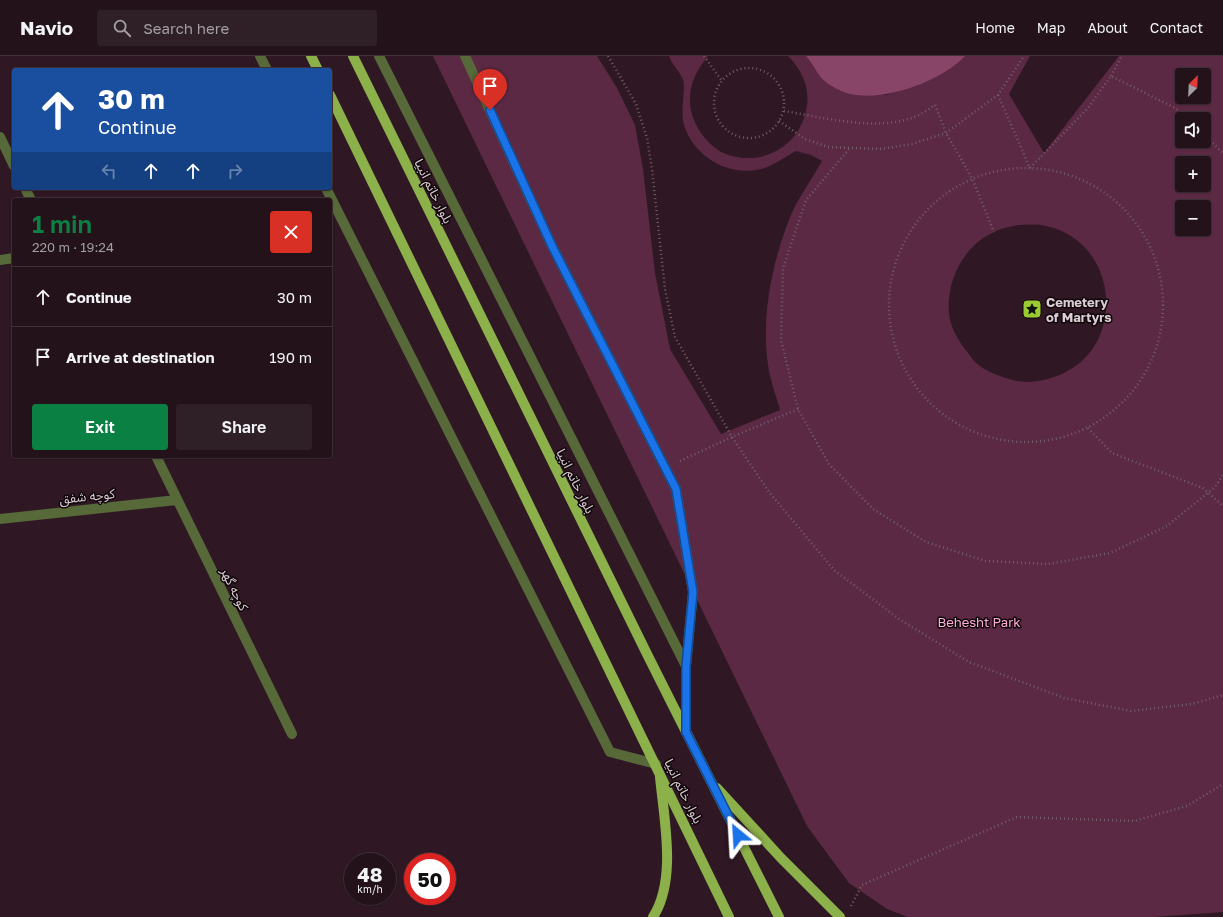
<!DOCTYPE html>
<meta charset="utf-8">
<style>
body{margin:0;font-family:"Golos Text","Noto Sans Arabic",sans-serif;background:#2f2027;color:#f1f3f6;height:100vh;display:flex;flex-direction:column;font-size:15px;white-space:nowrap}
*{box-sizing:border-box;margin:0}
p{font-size:13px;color:#a39ea2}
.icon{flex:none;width:22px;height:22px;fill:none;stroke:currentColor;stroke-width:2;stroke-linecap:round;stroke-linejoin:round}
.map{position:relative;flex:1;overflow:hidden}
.sheet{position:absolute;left:12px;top:142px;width:320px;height:260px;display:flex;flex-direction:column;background:#23121a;border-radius:4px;box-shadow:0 1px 3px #0004,0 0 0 1px #403239}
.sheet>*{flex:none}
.guide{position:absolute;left:12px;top:12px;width:320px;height:122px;border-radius:4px;box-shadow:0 1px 3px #0004,0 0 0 1px #403239;background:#1a4fa0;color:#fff;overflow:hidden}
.needle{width:26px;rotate:24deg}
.controls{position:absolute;left:1175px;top:12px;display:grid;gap:8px}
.controls a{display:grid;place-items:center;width:36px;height:36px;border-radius:4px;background:#23121a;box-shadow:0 1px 3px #0004,0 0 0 1px #403239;font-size:20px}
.speed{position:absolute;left:344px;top:797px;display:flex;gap:8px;font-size:20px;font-weight:700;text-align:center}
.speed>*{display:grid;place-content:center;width:52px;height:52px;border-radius:50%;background:#23121a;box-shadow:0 1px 3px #0004,0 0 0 1px #403239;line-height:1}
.speed small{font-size:10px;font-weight:400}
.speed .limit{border:6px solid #d22;background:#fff;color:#111}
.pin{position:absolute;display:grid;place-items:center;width:34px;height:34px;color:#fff;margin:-41px -17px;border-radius:50% 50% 50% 0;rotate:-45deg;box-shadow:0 0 4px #0007}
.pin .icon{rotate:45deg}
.me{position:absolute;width:44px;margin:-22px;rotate:333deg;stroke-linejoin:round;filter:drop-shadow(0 0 3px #0008)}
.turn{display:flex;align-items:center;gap:14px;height:84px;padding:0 20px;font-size:18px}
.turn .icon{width:52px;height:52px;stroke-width:2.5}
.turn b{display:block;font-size:28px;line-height:34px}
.lanes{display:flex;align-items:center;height:38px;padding:0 20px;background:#0003;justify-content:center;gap:20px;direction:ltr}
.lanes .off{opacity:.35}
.round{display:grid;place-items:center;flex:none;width:42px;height:42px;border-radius:4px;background:#2f2027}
.head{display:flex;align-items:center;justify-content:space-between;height:68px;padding:0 20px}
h1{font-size:24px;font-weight:600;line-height:30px;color:#0b8043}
.primary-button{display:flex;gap:8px;margin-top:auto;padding:8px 20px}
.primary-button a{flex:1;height:46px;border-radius:4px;background:#0b8043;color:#fff;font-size:16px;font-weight:600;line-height:46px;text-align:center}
.primary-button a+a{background:#2f2027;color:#f1f3f6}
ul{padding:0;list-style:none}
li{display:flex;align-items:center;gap:12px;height:60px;padding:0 20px;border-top:1px solid #403239}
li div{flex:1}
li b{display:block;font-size:15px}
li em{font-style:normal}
header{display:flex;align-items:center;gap:24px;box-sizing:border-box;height:56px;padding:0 20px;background:#23121a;border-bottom:1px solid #403239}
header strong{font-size:19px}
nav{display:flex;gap:22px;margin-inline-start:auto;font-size:14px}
.search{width:280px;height:36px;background:#2f2027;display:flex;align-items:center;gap:10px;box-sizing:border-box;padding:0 14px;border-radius:4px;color:#a39ea2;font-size:15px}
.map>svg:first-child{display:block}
.green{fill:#5c2944;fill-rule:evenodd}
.water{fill:#884568}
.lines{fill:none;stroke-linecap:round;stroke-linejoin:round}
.path{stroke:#725e68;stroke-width:2.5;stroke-dasharray:1 3;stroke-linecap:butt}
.minor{stroke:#576839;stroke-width:10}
.major{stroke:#8db14a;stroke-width:10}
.route-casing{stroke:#114b97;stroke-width:10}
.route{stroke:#1a73e8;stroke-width:7}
.labels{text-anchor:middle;stroke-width:3;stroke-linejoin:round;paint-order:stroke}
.street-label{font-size:13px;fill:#dcccd3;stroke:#10070b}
.poi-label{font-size:13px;font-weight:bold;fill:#dcccd3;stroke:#10070b;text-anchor:start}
.park-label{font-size:13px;fill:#feaed6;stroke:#10070b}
</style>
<header>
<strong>Navio</strong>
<div class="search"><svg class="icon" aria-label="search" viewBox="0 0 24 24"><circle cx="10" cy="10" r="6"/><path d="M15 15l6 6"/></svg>Search here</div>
<nav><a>Home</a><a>Map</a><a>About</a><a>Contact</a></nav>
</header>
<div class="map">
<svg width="1223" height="861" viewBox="0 0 1223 861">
<rect width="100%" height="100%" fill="#2f1823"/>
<path class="green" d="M433,0H597L617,32L635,69L643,113L655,217L670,293L721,378L780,354C776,339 770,324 768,309C761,260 772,207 790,161C798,142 812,123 822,105L811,99L796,95C785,101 773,110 761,113C729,121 694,101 684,69C680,56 686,31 683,24C680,15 672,9 669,0H708C688,24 683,50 701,77C706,84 714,92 721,96C757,113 798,93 806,55C811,34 803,15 788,0H806L885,39L911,31L937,20L965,0H1030L1009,38L1044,97L1119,0H1223V856L1154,861H908L887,853L849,827L807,770ZM1182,19H1204V41H1182ZM1182,63H1204V85H1182ZM1182,107H1204V129H1182ZM1182,151H1204V173H1182ZM1017,169C1025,169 1034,168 1041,169C1121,181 1130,296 1054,321C1040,326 1024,328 1009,323C996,319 979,313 971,301C961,288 951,275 949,258C946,225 963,190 994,176C1001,172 1010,171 1017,169Z"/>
<path class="water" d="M806,0H965C940,27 871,52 837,33C816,22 819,15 806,0Z"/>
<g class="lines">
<g class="path">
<polyline points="608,0 636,48 647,82 652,113 665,233 675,281 732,381 769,436 834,514 899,563 969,606 1064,642 1131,655 1192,648 1223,639"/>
<polyline points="704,0 722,25"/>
<circle cx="749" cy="47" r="35"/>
<polyline points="1111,20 1122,0"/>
<polyline points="998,39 1030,112 1088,52 1111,20 1175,52 1187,63"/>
<path d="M784,55C821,61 878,76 914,61C922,58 929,53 935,49L946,77L972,122L994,176"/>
<polyline points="779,65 805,83 828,91 881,93 912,88 946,77 998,39 1024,0"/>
<polyline points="1204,79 1223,97"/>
<polyline points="849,93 806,144 783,212 781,284 798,353 829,408 873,453 926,486 986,505 1048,508 1110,497 1167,470 1215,431 1223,419"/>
<circle cx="1026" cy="249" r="137"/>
<polyline points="1088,372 1112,397 1203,432 1223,450"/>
<polyline points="680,405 732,381 798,353"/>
<polyline points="851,850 862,829 1017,761 1134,765 1187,750 1223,728"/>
</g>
<g class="minor">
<polyline points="260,0 267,14"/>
<polyline points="379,0 686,610 686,676"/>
<polyline points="465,0 552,190 676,433 693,536 686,610"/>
<polyline points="0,81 14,110"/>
<polyline points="25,132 31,144"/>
<polyline points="326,132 610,696 656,708"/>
<polyline points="0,204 14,202"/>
<polyline points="156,400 292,678"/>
<polyline points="0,463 177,444"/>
</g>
<g class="major">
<polyline points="311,0 318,14"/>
<polyline points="353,0 647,598 779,861"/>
<polyline points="330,39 729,861"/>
<polyline points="717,732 781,802 840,861"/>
<path d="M653,861C677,824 664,763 660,721"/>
</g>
</g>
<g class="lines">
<g class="route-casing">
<polyline id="route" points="490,54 552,190 676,433 693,536 686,610 686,676 738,779"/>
</g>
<use href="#route" class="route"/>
</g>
<defs>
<g id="sight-square" transform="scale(1)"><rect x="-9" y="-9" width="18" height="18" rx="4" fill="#9bcb32" stroke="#10070b"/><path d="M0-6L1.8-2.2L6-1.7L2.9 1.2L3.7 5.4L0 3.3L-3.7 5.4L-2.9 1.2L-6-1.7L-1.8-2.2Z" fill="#111"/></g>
</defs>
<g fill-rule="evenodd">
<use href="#sight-square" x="1032" y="253"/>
</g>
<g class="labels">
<g class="street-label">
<text transform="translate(434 135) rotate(64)" y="5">بلوار خاتم انبیا</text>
<text transform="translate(576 425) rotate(64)" y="5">بلوار خاتم انبیا</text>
<text transform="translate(87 440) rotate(-6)" y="5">کوچه شفق</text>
<text transform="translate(235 533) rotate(64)" y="5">کوچه گهر</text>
<text transform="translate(684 735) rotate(64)" y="5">بلوار خاتم انبیا</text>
</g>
<g class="poi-label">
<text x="1046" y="251">Cemetery<tspan x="1046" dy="15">of Martyrs</tspan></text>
</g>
<g class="park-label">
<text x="979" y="571">Behesht Park</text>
</g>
</g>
</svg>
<div class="controls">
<a><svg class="needle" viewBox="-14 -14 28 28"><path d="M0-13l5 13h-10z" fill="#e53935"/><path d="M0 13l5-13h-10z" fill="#a39ea2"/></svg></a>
<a><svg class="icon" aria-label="sound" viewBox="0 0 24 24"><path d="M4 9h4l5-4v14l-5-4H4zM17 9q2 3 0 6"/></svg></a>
<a>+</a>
<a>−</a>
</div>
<div class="speed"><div>48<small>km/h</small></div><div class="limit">50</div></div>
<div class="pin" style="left:490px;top:54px;background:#d93025"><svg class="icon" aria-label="arrive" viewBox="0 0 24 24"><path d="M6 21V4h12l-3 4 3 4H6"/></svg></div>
<svg class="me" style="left:738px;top:779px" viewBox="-20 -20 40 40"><path d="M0-17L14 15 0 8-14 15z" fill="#1a73e8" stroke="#fff" stroke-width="4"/></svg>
<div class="guide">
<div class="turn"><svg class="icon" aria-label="ahead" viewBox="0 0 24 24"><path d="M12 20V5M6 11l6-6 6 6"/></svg><div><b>30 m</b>Continue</div></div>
<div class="lanes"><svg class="icon off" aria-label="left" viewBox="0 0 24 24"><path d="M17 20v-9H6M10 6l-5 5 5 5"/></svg><svg class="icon" aria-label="ahead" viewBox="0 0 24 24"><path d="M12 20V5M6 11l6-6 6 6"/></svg><svg class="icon" aria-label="ahead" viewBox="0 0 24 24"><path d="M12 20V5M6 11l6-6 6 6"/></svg><svg class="icon off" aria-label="right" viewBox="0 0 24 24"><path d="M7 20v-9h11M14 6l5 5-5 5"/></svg></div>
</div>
<section class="sheet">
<div class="head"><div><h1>1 min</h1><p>220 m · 19:24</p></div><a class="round" style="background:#d93025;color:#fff"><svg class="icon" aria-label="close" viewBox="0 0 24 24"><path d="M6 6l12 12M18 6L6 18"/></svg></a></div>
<ul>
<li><svg class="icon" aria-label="ahead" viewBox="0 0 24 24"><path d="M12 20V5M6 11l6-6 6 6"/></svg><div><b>Continue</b></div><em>30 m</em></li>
<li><svg class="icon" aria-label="arrive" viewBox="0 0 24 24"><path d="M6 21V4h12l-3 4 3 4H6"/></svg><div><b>Arrive at destination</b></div><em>190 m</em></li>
</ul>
<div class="primary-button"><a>Exit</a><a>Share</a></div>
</section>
</div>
